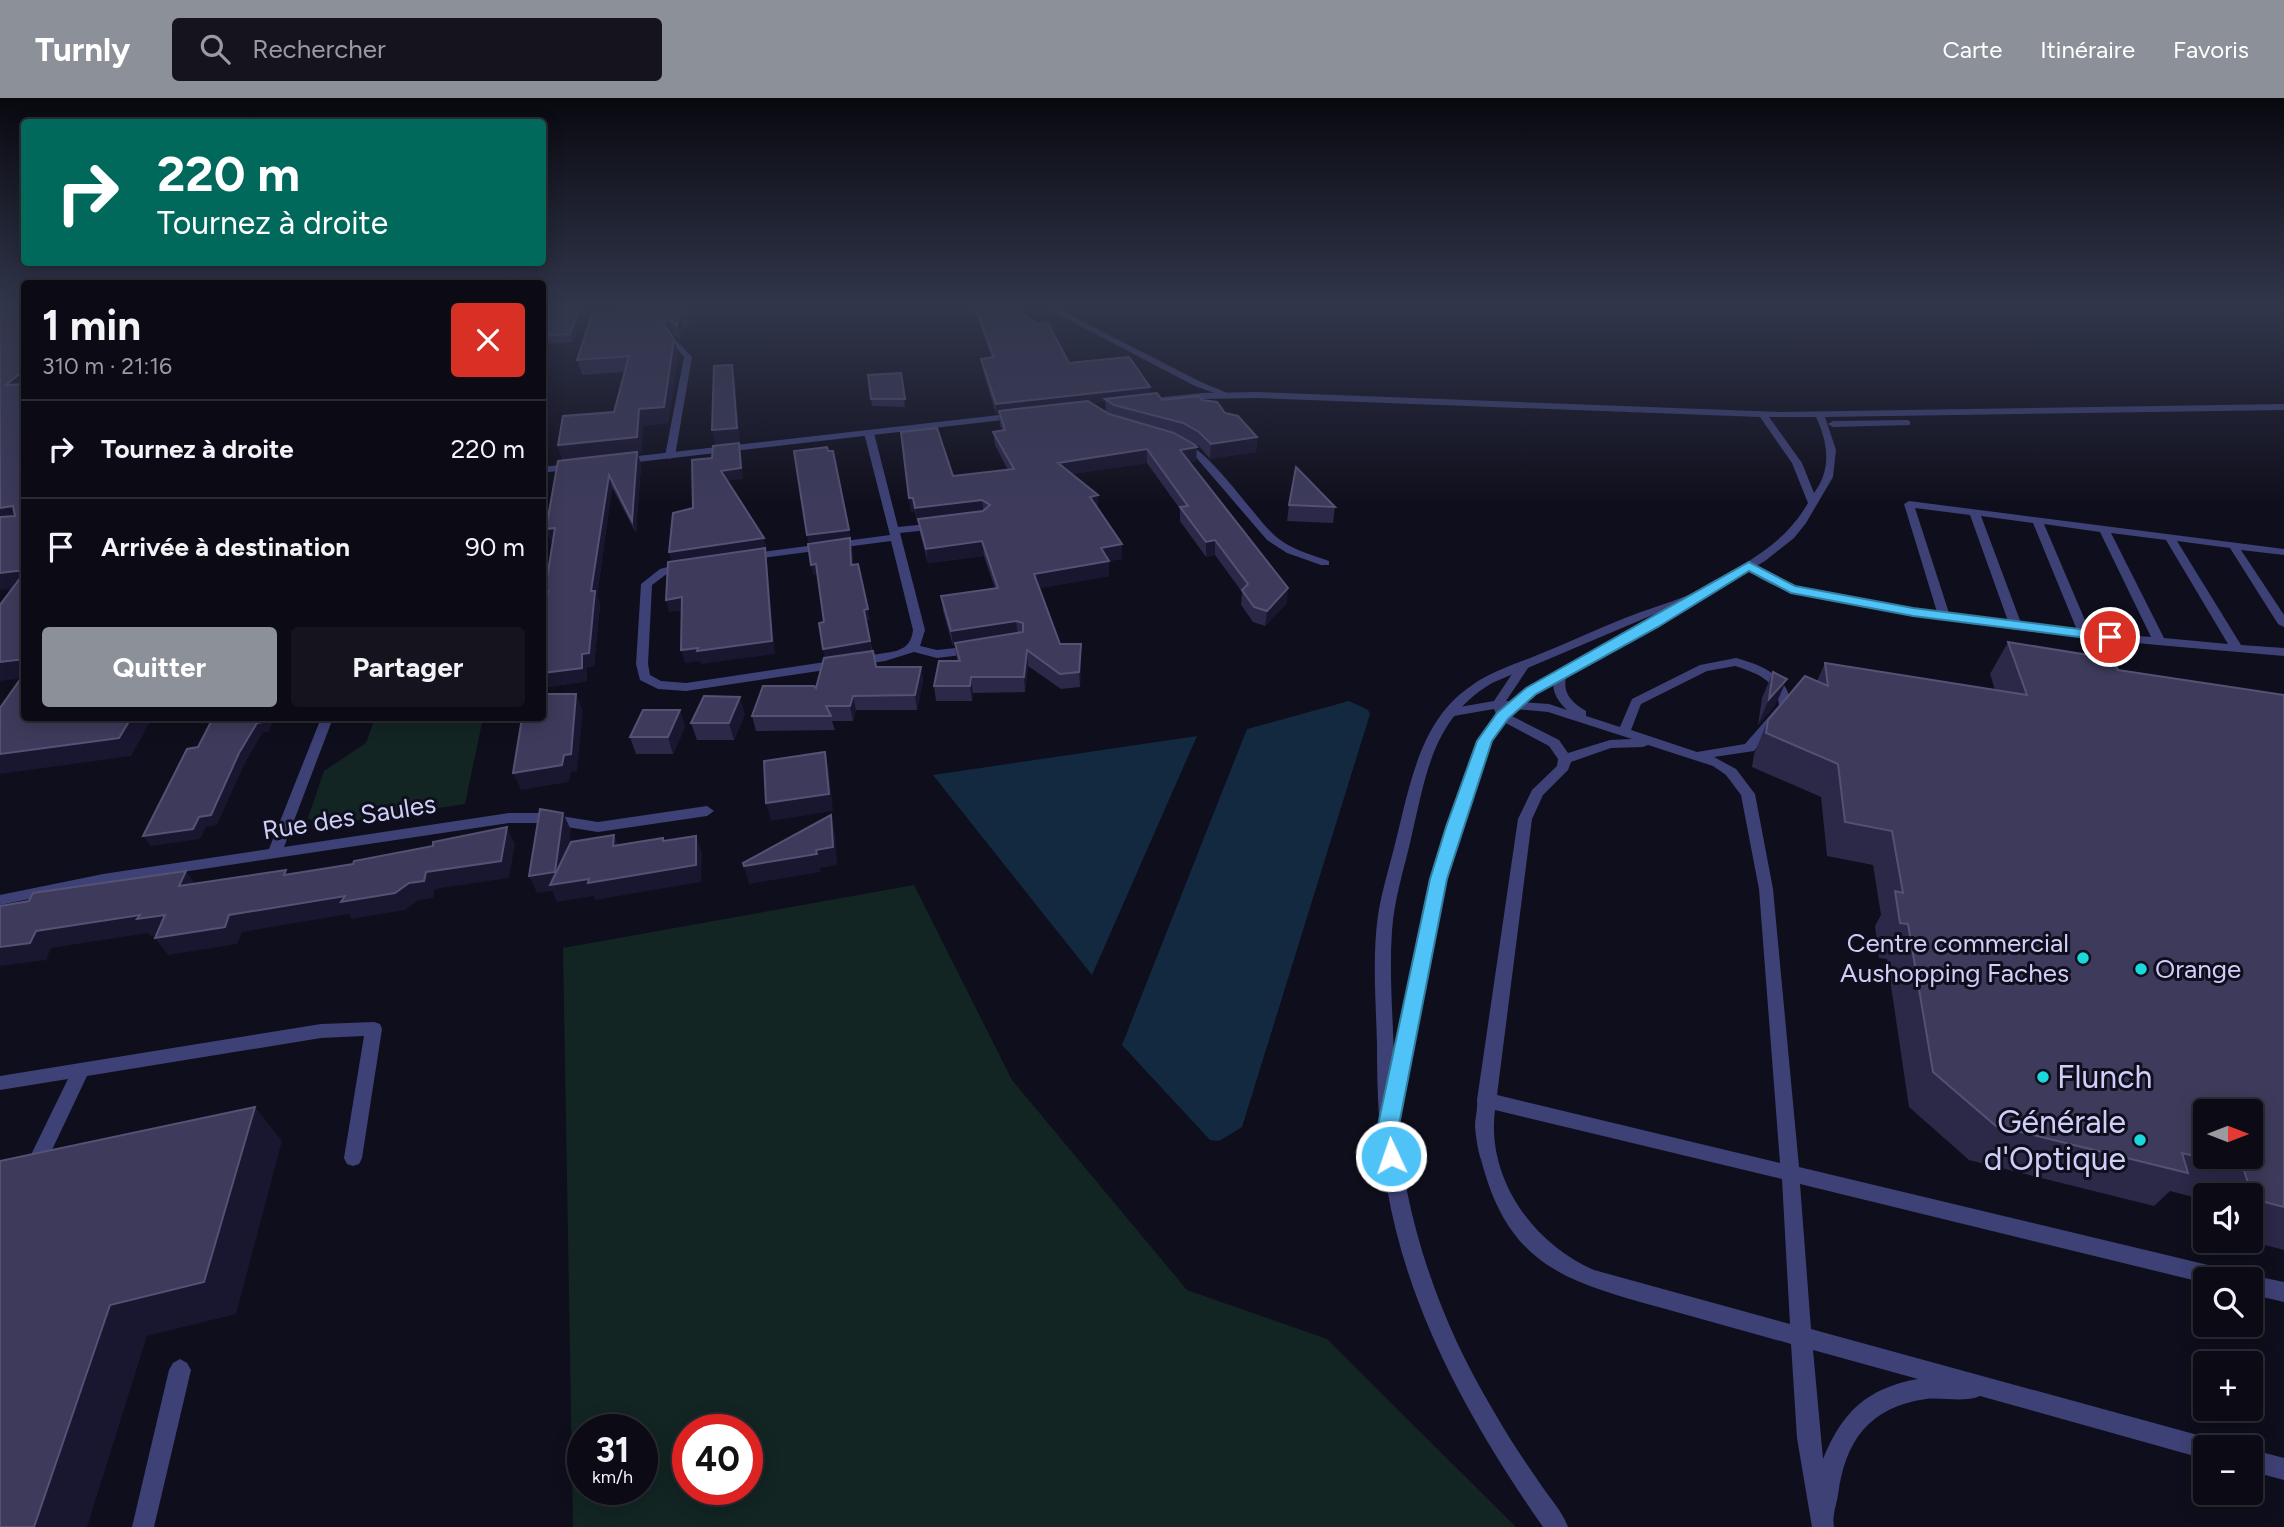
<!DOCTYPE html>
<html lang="fr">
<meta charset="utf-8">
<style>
body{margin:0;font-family:Figtree,sans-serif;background:#14131e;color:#f1f3f6;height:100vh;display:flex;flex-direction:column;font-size:26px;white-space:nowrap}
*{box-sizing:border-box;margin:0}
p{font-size:23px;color:#9a9aa0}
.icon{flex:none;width:38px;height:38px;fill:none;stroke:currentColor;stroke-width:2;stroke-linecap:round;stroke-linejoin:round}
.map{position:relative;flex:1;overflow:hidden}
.drawer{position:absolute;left:21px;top:182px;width:525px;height:441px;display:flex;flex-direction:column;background:#0b0a15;border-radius:7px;box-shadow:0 4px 18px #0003,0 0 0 2px #2b2b34}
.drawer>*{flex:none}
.top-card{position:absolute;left:21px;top:21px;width:525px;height:147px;border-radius:7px;box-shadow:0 4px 18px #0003,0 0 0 2px #2b2b34;background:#00695c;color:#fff;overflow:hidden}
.needle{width:46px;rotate:90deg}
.fabs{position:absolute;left:2193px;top:1001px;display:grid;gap:14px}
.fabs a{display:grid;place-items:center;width:70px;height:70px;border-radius:7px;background:#0b0a15;box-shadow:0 4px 18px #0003,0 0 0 2px #2b2b34;font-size:35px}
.speed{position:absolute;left:567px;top:1316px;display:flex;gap:14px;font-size:35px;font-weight:700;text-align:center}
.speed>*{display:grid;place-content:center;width:91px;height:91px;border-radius:50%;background:#0b0a15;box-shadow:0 4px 18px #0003,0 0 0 2px #2b2b34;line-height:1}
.speed small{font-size:18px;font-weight:400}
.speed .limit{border:10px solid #d22;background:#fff;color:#111}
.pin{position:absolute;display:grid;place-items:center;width:60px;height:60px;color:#fff;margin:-30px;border:4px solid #fff;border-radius:50%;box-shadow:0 2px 7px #0007}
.me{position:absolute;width:77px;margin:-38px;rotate:357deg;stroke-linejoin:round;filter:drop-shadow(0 0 5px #0008)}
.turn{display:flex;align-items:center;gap:24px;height:147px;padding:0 21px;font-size:32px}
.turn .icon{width:91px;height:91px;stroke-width:2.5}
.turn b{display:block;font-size:49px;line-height:60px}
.round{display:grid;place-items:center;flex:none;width:74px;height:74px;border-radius:7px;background:#14131e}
.headline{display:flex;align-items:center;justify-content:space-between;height:119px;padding:0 21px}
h1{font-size:42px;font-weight:700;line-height:52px}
.primary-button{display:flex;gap:14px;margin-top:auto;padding:14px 21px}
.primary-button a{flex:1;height:80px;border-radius:7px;background:#8c9099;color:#fff;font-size:28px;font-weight:700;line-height:80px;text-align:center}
.primary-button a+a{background:#14131e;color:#f1f3f6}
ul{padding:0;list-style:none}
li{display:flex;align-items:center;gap:21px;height:98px;padding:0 21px;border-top:2px solid #2b2b34}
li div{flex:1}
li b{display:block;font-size:26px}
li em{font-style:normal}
header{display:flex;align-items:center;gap:42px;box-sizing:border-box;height:98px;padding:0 35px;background:#8c9099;color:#fff}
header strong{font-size:33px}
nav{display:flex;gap:38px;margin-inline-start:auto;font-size:24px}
.search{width:490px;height:63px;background:#14131e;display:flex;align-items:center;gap:18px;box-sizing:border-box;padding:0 24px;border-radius:7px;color:#9a9aa0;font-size:26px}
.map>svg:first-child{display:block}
.green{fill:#122523;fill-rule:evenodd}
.water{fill:#132940}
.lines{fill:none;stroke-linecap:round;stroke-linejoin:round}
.service{fill:#3e4176;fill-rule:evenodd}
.minor{fill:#3e4176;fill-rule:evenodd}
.tertiary{fill:#3e4176;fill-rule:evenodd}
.wall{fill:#2b2848;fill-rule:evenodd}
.shaded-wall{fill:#19162f}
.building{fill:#3d3a5b;stroke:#545174;stroke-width:2;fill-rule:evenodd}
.route{fill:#4fc3f7;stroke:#337fa1;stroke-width:2}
.poi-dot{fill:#1ad9da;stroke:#0f0e1c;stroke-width:2.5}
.labels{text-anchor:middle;stroke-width:6;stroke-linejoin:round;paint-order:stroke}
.street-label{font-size:26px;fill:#cfcef9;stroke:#0f0e1c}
.poi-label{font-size:26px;fill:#cfcef9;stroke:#0f0e1c;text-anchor:end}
.near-poi-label{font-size:32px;fill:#cfcef9;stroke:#0f0e1c;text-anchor:start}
</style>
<header>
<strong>Turnly</strong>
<div class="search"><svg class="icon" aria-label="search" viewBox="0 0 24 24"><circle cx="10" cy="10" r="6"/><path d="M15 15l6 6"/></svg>Rechercher</div>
<nav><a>Carte</a><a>Itinéraire</a><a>Favoris</a></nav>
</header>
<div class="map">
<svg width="2284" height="1429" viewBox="0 0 2284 1429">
<rect width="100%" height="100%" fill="#0f0e1c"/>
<g class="green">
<polygon points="375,620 483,620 465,706 322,728 308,720 324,673 366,645"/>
<path d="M914,787L1012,982L1187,1192L1327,1241L1516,1429H573L563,850ZM583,1332H642V1391H583ZM688,1332H747V1391H688Z"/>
</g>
<g class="water">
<polygon points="1349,603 1368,612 1370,616 1242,1029 1219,1043 1210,1042 1122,947 1247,631"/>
<polygon points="1197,638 1092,877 933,677"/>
</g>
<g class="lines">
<g class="service">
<polygon points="673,239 692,259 675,358 670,361 665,358 684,259 669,241"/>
<path d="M1909,403L2284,451V457L2241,452L2284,517V529L2278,526L2230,450L2177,443L2241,547L2284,550V558C2146,546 2009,535 1873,510C1830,502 1777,499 1744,468L1749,465L1753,466L1794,488L1937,514L1904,406ZM1915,410L1970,417L2008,523L1949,515ZM1981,418L2033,425L2077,532L2021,525ZM2044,426L2100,434L2151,539L2090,534ZM2111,435L2166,442L2228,546L2164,540Z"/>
<path d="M1736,560C1761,567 1788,577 1791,607L1754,653L1714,659L1736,671L1755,696L1773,791L1799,1069L2229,1172L2236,1174L2239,1181H2205V1185L1800,1086L1811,1231L2205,1339L2213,1342L2216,1349H2205V1361L1980,1298C1964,1305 1943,1299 1926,1301C1869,1309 1845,1343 1838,1397C1836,1409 1832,1417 1834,1429H1812L1797,1340L1791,1246C1748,1234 1705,1222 1662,1210C1569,1184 1510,1170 1482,1065C1478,1054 1476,1041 1475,1028C1475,1020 1478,1011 1477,1002L1518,721L1532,692L1557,668L1558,661L1549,648L1498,621L1494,611L1448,619L1442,615L1448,611L1494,603L1520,564L1524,563L1530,567L1506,603L1549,606L1567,612C1556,601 1550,591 1555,576L1561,572L1567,576C1561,594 1571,604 1586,613V618L1620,629L1632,601L1700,567ZM1735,568C1756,575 1776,581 1779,607L1745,646L1697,654L1631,632L1641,606L1707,573ZM1506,610L1548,614L1632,641L1610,642L1568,655L1559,642L1508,616ZM1648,647L1713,668L1726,677L1741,697L1759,791L1780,1065L1497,997L1532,721L1543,697L1568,672L1571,664L1611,650L1643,649ZM1495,1012L1782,1081L1790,1226L1594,1172C1533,1146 1486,1080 1495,1012ZM1813,1252L1918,1281C1867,1290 1842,1314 1823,1361Z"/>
<polygon points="374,924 380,926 382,931 362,1060 359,1066 353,1068 347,1066 344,1060 364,938 321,940 87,978 41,1075 34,1077 27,1075 25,1069 68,981 0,992 0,978 321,926"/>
<polygon points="2250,1177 2284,1184 2284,1204 2250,1196 2250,1181 2242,1181"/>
<polygon points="180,1261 187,1265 191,1272 154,1429 132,1429 169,1272 173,1265"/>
<polygon points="2250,1351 2284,1360 2284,1382 2250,1373"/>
</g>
<g class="minor">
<polygon points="1040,207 1050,207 1201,284 1232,297 1228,300 1195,288"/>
<path d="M869,332L874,335L898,429L937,425L942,428L937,431L900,435L925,532L920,548L937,552L974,548L978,549L980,552L978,555L937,560L914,554L885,563L686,593L658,591L640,582L636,566L641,486L660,471L686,464L691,467L690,469L668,475L652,487L648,566L650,577L661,583L686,585L885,555C901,553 911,549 913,532L891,443L747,462L742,459L747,456L890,437L864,335Z"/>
<path d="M1178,343C1203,342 1254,419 1274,437C1289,451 1310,456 1329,463V467H1321L1287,455L1267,442L1194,357L1178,347Z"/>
<polygon points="321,620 333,620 284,749 509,715 542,715 598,724 707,708 714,713 707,718 598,734 542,725 509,725 103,786 0,807 0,797 103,776 269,751"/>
</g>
<g class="tertiary">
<path d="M1256,294L1780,314L2284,306V312L1825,319L1836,352L1833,379L1806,425L1794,440L1765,463L1535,596L1518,609L1491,644L1461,729L1446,781L1402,1007L1396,1013C1404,1120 1438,1220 1493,1312C1507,1337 1523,1361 1539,1384C1549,1399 1562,1413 1568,1429H1543C1472,1327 1408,1214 1387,1090C1379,1042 1377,995 1377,947C1376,904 1372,860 1378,817C1382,792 1390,767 1396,742C1410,687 1420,622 1471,588C1490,574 1513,567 1535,558C1565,546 1595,532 1625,520C1645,512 1666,506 1686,498C1696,494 1705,487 1715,482C1753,462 1786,443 1808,405L1792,365L1760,319L1256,300L1202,301L1145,307L1141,304L1145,301L1202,295ZM1769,319H1816C1828,345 1832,371 1814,395L1802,365ZM1662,513L1527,590L1510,603L1478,643L1447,729L1432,781L1394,961C1393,919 1389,876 1392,833C1394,803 1403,774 1410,745C1425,682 1431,621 1492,585Z"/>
<polygon points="1017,315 1022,318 1020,320 620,366 615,363 620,360"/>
<polygon points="1907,322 1910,323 1910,327 1833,329 1828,326 1833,323"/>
<polygon points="576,365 581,368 579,370 542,375 542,369"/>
</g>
</g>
<g class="wall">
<polygon points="542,207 586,207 573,244 542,246"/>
<polygon points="693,207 689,229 683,230 681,243 673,236 672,237 678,256 668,325 643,328 641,355 638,356 641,367 636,435 612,389 597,498 600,506 594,568 587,569 587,583 542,590 542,527 547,499 553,444 551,444 546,431 563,363 558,347 614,314 625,274 582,277 577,262 629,214"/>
<polygon points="855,207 882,207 882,208 855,210"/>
<path d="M972,207H1008L1069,265L1150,289V296L1162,302H1202L1225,315L1257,339L1256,354L1210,361L1199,348L1182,340L1196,363L1189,364L1287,505L1265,528L1253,524L1241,507L1242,494L1215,457L1206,459L1180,423V411L1147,365L1072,376L1098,411L1122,461L1109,463V478L1040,490L1060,546L1081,561L1080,589L1061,591L1028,568L1025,594L973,595L972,603H936L934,588L957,563L955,548H953L943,513L941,498L995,490L984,458L928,465L920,435L919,424H917L915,414H911L901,334L953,378L1008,372L995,347L993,334L1002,332L1000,327L999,315L996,316L982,270L981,261L992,260ZM1105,303L1106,314L1091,305Z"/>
<polygon points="901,275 905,309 872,308 868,277"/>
<polygon points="1289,407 1335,409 1333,425 1287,423"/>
<polygon points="852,451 853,467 870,522 866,522 876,569 921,569 923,583 917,612 856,612 853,623 832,623 835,632 756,633 752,618 816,590 825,560 823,551 824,524 818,477 813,477"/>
<polygon points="2008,544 2118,572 2284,597 2284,1152 2250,1143 2250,1097 2205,1097 2205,1102 2170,1093 2154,1108 1969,1062 1909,1009 1887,861 1879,860 1875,828 1881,817 1873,767 1827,758 1821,699 1752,669 1754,656 1768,622 1817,583 1825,565 1995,592 1990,576"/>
<polygon points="1773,574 1776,606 1758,627 1762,600"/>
<polygon points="680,612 685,629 673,656 636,656 630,639"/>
<polygon points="745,616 734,642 697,642 691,625"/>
</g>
<g class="shaded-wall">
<polygon points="581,207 586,207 573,244 570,236"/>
<polygon points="687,207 693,207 689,229 685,214"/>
<polygon points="680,215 683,230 681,243 677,228"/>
<polygon points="670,221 673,236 666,240 663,225"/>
<polygon points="674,241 678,256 668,325 643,328 641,355 638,356 641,367 636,435 632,423 637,356 564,364 558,347 639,311"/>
<polygon points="732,267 735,281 740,344 715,347 712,332"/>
<polygon points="24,272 24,294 6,287"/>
<polygon points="1150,289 1150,299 1105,301 1105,303 996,316 996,306"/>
<polygon points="1257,339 1256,354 1210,361 1211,346"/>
<polygon points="739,345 741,355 743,381 723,383 721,373"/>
<polygon points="1197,349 1196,363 1179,365 1180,352"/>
<polygon points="1147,351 1147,365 1059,378 1058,365"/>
<polygon points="609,377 612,389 597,498 600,506 594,568 587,569 587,583 542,590 542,575 591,493"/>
<polygon points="1098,397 1098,411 1090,399"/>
<polygon points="909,400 913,400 915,414 911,414"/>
<polygon points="982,402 984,416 917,424 915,410"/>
<polygon points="13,408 24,423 0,428 0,410"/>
<polygon points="555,430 560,443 551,444 546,431"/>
<polygon points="849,432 851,440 808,445 807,437"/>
<polygon points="764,440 767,451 765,451 767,462 775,556 701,566 700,563 685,565 681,552 765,451 672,465 669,454"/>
<polygon points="850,440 852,451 853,478 851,467"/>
<polygon points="1215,442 1215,457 1206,459 1206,444"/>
<polygon points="982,443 984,458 928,465 926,451"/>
<polygon points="1122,446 1122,461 1109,463 1109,478 1035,491 1034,476 1101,450"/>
<polygon points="816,466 818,477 813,477 811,467"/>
<polygon points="24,472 24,490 0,492 0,475"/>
<polygon points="1288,490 1287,505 1265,528 1267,513"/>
<polygon points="682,499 686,512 669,514 666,502"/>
<polygon points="868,511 870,522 866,522 864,512"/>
<polygon points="1016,523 1018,538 953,548 951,533"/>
<polygon points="870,543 872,554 825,561 823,551"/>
<polygon points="1081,546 1081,561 1080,589 1079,574"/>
<polygon points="1027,552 1028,568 1025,594 1024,579"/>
<polygon points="24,561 24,580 0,583 0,564"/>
<polygon points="921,569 923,583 917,612 915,597"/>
<polygon points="971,579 973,595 972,603 970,588"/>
<polygon points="1787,581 1776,606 1758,627 1769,601"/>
<polygon points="576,596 583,613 577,673 571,674 569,684 521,692 513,675 564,657"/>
<polygon points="853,598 856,612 853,623 850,608"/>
<polygon points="740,599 745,616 734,642 729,625"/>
<polygon points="680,612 685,629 673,656 668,639"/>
<polygon points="131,620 152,620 131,658 0,676 0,656"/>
<polygon points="265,620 275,620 268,634 263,634 245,665 217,727 206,729 200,741 151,748 143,738 199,719 257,625"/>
<polygon points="825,654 829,671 833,713 771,723 766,705"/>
<polygon points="563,715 571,732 564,785 696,738 702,755 701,784 595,802 594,798 557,804 552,793 537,795 529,778"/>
<polygon points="831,717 835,734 837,767 820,770 821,774 749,786 744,768 816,752"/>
<polygon points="507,729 515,746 509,780 435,791 433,800 419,802 405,812 351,821 349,816 242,834 237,846 168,857 155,840"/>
<polygon points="614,737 621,754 613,748"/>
<polygon points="186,773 198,790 179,788"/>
<polygon points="140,817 165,817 179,834 151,838 148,835 51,850 46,862 0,868 0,849 36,833"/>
<polygon points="255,1009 282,1043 236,1216 147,1238 87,1429 34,1429 110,1207"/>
</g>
<g class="building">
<polygon points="0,207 24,207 24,272 6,287 24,286 24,472 0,475 0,419 15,418 13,408 0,410"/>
<polygon points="542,207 581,207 570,236 542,238"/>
<polygon points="631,207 687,207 685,214 680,215 677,228 670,221 663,225 674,241 664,309 639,311 637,339 558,347 563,318 614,314 629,258 577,262 592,216 629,214"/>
<polygon points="974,207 1008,207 1038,226 1048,225 1069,265 1129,259 1150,289 996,306 981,261 994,259"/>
<polygon points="732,267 737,330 712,332 714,268"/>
<polygon points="901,275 905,301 871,301 868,277"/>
<polygon points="1157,295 1162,302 1199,298 1202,302 1217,304 1225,315 1238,318 1257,339 1211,346 1199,334 1183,325 1114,307 1105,301"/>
<polygon points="1088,303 1109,316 1174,335 1195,347 1197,349 1180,352 1288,490 1267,513 1254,509 1242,492 1248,486 1215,442 1206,444 1180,409 1188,408 1147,351 1058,365 1098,397 1090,399 1122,446 1101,450 1109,463 1034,476 1060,546 1081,546 1079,574 1060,576 1027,552 1024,579 971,579 970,588 934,588 939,563 960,563 955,545 1023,534 1023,525 1016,523 951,533 941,498 998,490 982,443 926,451 918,421 983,413 990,407 982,402 915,410 913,400 909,400 901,334 937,330 953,378 1014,371 993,334 1005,332 999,313"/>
<polygon points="739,345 741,370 721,373 764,440 669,454 673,415 693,410 692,362 712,360 713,348"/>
<polygon points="827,349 828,353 833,353 849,432 807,437 794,353"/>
<polygon points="637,354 632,423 609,377 591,493 595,493 589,555 582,556 582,570 542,575 542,527 548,493 545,493 555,430 546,431 558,363"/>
<polygon points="1296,369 1335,409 1289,407"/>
<polygon points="850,440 851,467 858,466 868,511 864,512 870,543 823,551 819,525 824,524 816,466 811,467 808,446"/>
<polygon points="765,450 772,543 697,553 698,550 681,552 682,499 666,502 668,464"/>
<polygon points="24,475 24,561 0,564 0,507"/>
<path d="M2008,544L2113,561L2118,572L2284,597V1109L2253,1101L2243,1069L2182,1055L2188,1075L1996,1028L1933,974L1908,826L1900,825L1895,793L1903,795L1892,733L1845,724L1838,666L1766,635L1768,622L1805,578L1828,588L1825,565L2027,597ZM2205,1013H2250V1059H2205Z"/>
<polygon points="873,553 876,569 921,569 915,597 853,598 850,608 826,608 831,618 752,618 763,588 814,588 816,590 824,560"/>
<polygon points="1773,574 1787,581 1769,601"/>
<polygon points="24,576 24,620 131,620 119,640 0,656 0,610"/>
<polygon points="542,596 576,596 571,656 564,657 562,667 513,675 522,620 542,620"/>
<polygon points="704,598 740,599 729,625 691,625"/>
<polygon points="643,612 680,612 668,639 630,639"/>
<polygon points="213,620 265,620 262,624 257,625 239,655 211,717 199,719 193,731 143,738 187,651 198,649"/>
<polygon points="825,654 829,696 766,705 764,663"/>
<polygon points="540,711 563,715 555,774 529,778"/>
<polygon points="831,717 833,749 816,752 817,756 744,768 743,765"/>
<polygon points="507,729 501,763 426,774 424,783 409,785 395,795 341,804 345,798 229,817 225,829 155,840 165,817 137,821 140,817 36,833 30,845 0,849 0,808 29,803 33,795 186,773 179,788 286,772 284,777 353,766 354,763 433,748 433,744"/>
<polygon points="614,737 613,748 663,740 663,743 696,738 696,767 588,785 589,781 550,787 571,744"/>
<polygon points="255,1009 204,1184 110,1207 34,1429 0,1429 0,1063"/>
</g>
<linearGradient id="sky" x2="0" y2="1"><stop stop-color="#08080f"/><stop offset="0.51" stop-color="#31364b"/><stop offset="1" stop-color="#31364b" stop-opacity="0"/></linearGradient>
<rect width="2284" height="407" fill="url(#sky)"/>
<polygon class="route" points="1749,464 1795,488 1913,510 2110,535 2117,539 2110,543 1913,518 1791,495 1749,473 1658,529 1536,596 1508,621 1492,643 1447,781 1399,1027 1402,1058 1399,1065 1391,1067 1384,1065 1378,1027 1430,781 1446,729 1477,643 1497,615 1526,590"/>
<g class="poi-dot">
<circle cx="2083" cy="860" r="7"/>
<circle cx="2141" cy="871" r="7"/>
<circle cx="2043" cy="979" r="7"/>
<circle cx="2140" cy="1042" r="7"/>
</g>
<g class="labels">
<g class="street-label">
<text transform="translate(349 719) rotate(-9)" y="9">Rue des Saules</text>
</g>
<g class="poi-label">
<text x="2069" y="854">Centre commercial<tspan x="2069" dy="30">Aushopping Faches</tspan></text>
<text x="2155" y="880" text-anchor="start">Orange</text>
</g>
<g class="near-poi-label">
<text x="2057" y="990">Flunch</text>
<text x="2126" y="1035" text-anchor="end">Générale<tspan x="2126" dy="37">d'Optique</tspan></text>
</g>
</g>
</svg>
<div class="fabs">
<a><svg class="needle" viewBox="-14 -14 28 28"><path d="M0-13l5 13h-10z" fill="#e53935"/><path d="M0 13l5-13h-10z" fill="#9a9aa0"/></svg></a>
<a><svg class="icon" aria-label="sound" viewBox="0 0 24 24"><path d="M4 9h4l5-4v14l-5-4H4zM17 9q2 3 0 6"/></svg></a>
<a><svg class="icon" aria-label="search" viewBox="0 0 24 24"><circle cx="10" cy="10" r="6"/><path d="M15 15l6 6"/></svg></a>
<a>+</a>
<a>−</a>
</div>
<div class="speed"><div>31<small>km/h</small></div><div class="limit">40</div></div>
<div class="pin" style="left:2110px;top:539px;background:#d93025"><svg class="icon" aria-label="arrive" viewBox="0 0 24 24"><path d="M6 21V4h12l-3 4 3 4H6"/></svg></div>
<svg class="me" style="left:1391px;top:1058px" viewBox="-20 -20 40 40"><circle r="17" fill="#4fc3f7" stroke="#fff" stroke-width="3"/><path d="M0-11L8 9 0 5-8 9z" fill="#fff"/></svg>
<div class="top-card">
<div class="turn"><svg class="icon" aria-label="right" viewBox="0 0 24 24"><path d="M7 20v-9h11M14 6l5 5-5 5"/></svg><div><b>220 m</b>Tournez à droite</div></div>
</div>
<section class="drawer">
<div class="headline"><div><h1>1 min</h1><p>310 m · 21:16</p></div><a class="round" style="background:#d93025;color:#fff"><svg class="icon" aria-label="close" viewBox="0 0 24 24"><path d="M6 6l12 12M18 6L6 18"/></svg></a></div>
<ul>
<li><svg class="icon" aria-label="right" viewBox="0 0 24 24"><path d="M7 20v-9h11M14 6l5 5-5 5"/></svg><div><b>Tournez à droite</b></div><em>220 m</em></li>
<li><svg class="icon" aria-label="arrive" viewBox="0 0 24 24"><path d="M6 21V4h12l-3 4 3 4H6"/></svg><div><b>Arrivée à destination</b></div><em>90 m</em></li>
</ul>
<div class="primary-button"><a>Quitter</a><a>Partager</a></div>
</section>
</div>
